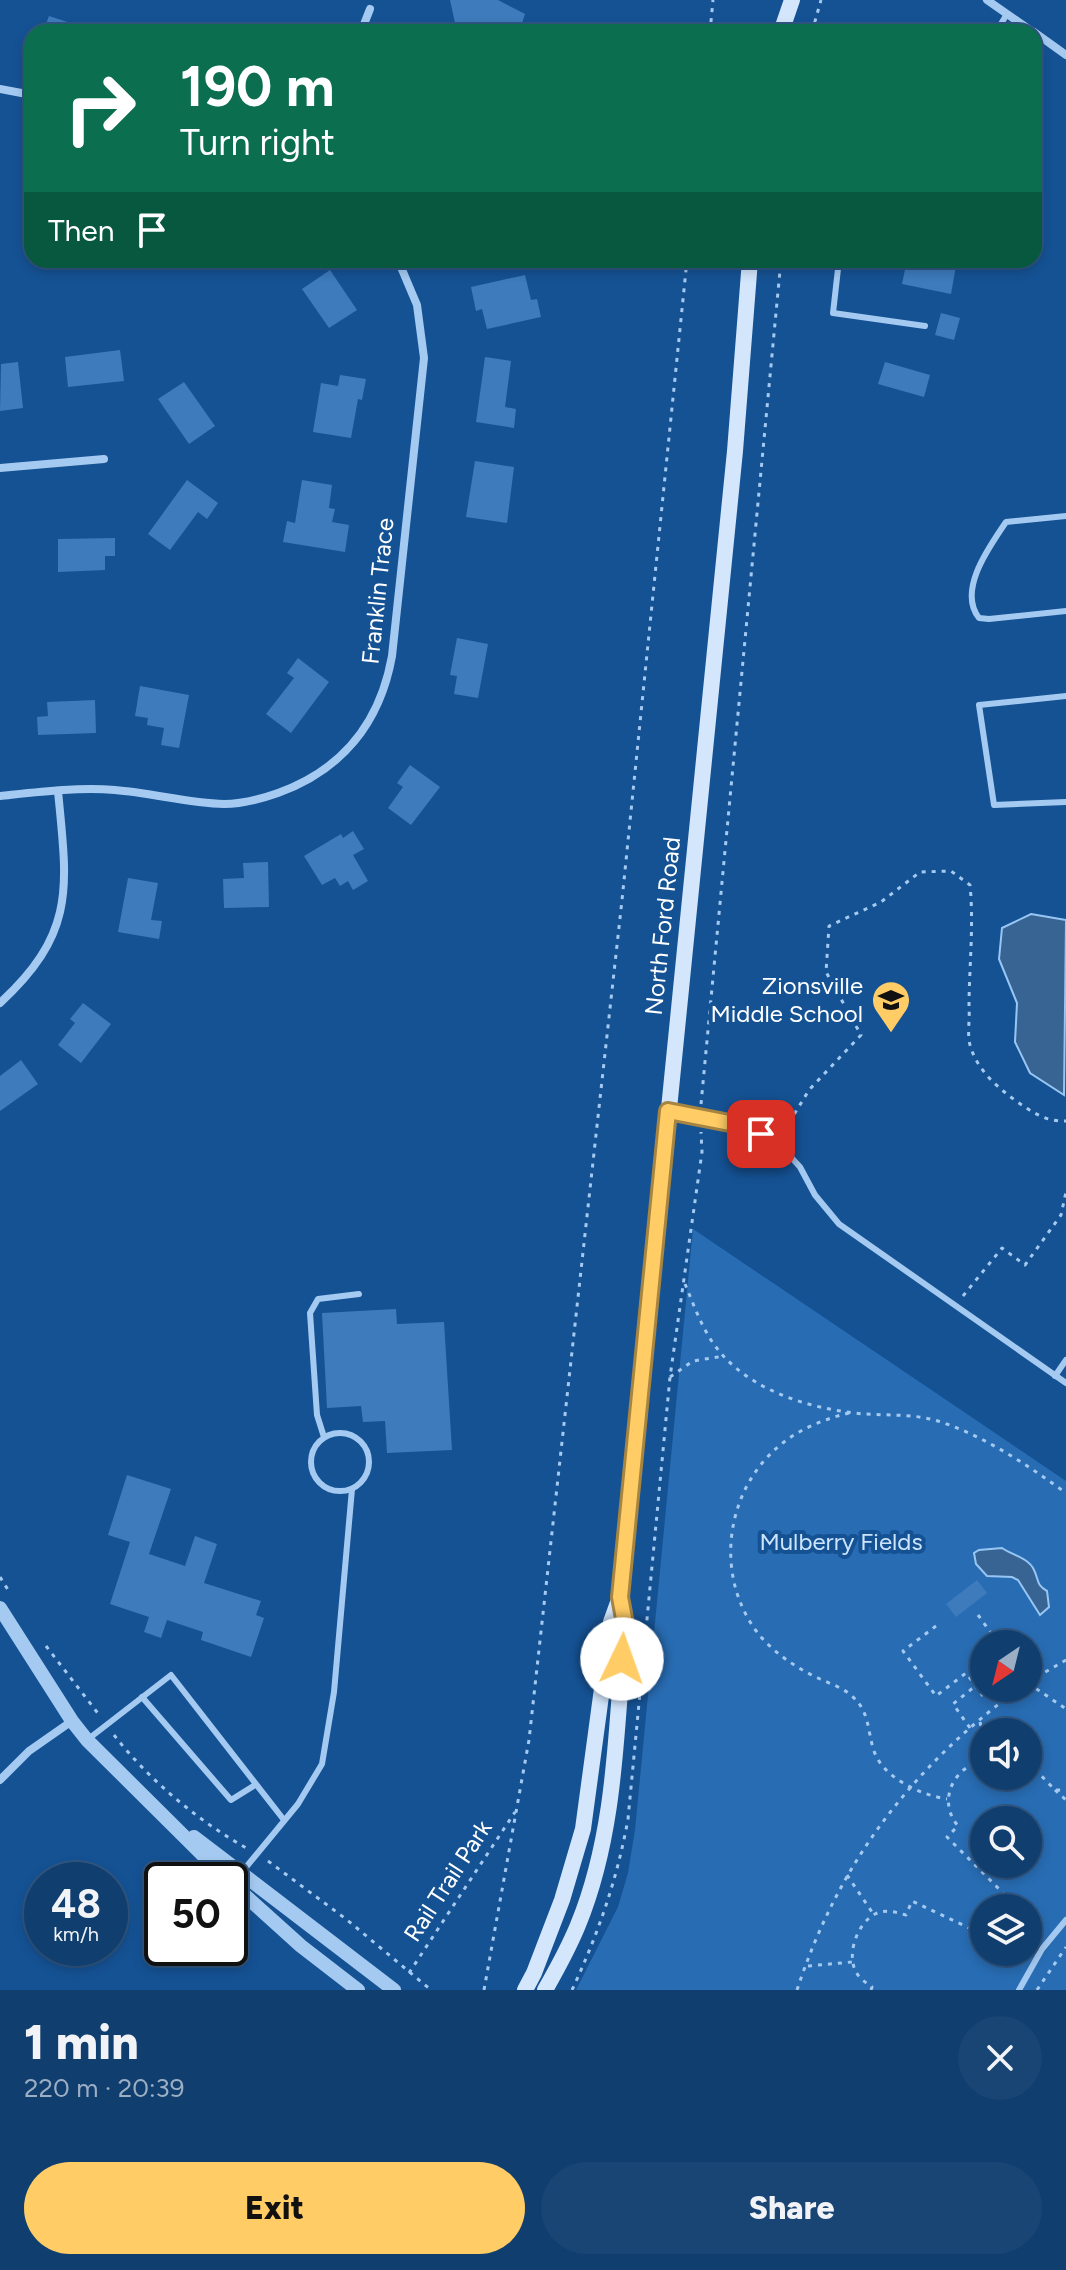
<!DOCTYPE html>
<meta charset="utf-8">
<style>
body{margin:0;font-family:Figtree,sans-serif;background:#194574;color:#f1f3f6;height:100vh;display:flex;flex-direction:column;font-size:30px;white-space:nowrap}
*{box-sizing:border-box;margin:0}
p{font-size:26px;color:#9caec3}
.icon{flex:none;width:44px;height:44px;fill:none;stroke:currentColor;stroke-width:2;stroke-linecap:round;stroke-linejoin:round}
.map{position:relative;height:1990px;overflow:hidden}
.details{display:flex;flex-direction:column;background:#103e6f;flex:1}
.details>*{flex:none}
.banner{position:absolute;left:24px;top:24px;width:1018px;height:244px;border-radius:24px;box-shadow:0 4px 12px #0003,0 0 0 2px #305782;background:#0b6e4f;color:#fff;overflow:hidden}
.needle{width:52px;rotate:215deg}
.fabs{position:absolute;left:970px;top:1630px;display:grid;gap:16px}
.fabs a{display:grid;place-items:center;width:72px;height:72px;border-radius:50%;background:#103e6f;box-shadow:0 4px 12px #0003,0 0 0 2px #305782;font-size:40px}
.speed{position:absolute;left:24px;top:1862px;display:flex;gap:16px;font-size:40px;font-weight:700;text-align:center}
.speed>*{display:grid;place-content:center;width:104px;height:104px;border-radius:50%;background:#103e6f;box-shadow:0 4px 12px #0003,0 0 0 2px #305782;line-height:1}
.speed small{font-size:20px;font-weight:400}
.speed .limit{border:4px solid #111;border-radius:12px;background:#fff;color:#111}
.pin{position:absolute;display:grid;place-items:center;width:68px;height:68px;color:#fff;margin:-34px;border-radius:16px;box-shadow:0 4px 12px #0006}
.me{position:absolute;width:88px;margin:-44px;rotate:3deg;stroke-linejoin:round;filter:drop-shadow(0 0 6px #0008)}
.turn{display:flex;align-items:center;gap:28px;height:168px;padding:0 24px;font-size:36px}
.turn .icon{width:104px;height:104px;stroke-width:2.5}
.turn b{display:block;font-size:56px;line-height:68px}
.then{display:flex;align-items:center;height:76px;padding:0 24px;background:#0003;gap:16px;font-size:30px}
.round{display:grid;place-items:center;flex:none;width:84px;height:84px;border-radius:42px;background:#194574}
.summary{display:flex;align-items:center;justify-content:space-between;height:136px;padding:0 24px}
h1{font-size:48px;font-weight:800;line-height:60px}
.cta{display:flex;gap:16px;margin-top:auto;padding:16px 24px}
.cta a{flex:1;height:92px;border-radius:48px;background:#ffcc65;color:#111;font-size:32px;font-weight:800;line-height:92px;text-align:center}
.cta a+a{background:#194574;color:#f1f3f6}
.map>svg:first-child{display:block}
.green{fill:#286cb3;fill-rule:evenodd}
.water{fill:#386494;stroke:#97c6f4;stroke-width:2}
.building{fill:#3d7bbc}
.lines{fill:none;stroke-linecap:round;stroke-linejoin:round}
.path{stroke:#a5caf1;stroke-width:3;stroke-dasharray:4 6;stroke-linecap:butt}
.service{stroke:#a5caf1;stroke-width:6}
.minor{stroke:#a5caf1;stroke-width:8}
.tertiary{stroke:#a5caf1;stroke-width:14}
.secondary{stroke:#d3e6fc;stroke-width:16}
.route-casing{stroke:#a68542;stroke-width:20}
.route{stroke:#ffcc65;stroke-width:14}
.labels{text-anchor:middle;stroke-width:8;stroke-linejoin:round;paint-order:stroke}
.street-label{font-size:24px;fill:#fff;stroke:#155294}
.poi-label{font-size:24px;fill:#fff;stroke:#155294;text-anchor:end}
.park-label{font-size:24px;fill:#cce4fc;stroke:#155294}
</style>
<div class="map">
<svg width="1066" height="1990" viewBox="0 0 1066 1990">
<rect width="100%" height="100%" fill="#155294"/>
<path class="green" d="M693,1229L1066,1481V1990H576L618,1907L628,1873L635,1830ZM984,1644H1028V1688H984ZM984,1732H1028V1776H984ZM984,1820H1028V1864H984ZM984,1908H1028V1952H984Z"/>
<g class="water">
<polygon points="1031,914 1066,920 1064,1095 1030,1073 1015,1042 1017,1003 999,959 1002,928"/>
<path d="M1002,1548C1012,1555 1029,1558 1034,1570C1039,1580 1036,1585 1047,1591L1049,1607L1040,1615L1018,1580L1012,1577L987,1576L976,1564L974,1553L979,1550Z"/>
</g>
<g class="building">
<polygon points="450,0 498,0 525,14 519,32 457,32"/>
<polygon points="49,16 89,29 89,32 43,32"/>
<polygon points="907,260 957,260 951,294 902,284"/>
<polygon points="330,270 357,310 329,328 302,289"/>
<polygon points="525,275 531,300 537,299 541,317 487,329 482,309 476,311 471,287"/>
<polygon points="941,313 960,318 954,340 935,335"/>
<polygon points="120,350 124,381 68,387 65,357"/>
<polygon points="485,357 511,361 505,407 516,409 514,428 476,422"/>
<polygon points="18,362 23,408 0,411 1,364"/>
<polygon points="885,362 930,375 924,397 878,384"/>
<polygon points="340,375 366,379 362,400 358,399 351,438 313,432 321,383 338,386"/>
<polygon points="184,382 215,426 189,444 158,399"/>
<polygon points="475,461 514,467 507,523 466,517"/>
<polygon points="187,480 218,503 207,519 198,512 170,550 148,534"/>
<polygon points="302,480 332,485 329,508 335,509 332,522 349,525 345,552 283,542 287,521 295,523"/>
<polygon points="115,538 115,556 105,556 105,570 58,572 58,539"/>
<polygon points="457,638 488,644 478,698 454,694 457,676 450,675"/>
<polygon points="298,658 329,682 291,733 266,714 294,678 287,673"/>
<polygon points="140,686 189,695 179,748 161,745 164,728 147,725 148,718 135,716"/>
<polygon points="95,700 96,733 38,735 37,717 48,716 47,702"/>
<polygon points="410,765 440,787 411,825 388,808 403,787 397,783"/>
<polygon points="353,831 364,849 353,855 368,881 353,890 348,881 340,886 335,878 322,885 304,856 341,834 343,838"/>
<polygon points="268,862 269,907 224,908 223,879 244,878 243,863"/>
<polygon points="128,878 158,883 151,920 162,921 159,939 118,932"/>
<polygon points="83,1003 111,1024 81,1063 58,1045 75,1023 70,1019"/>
<polygon points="21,1060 38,1084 0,1111 0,1076"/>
<polygon points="396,1309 397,1324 444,1322 452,1450 387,1453 385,1421 363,1422 361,1406 327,1408 322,1313"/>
<polygon points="127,1475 171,1489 149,1554 185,1566 195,1536 217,1544 204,1583 261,1601 256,1615 264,1618 251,1657 201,1640 203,1632 167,1620 161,1638 144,1632 149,1617 110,1604 130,1542 108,1535"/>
<polygon points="977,1580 987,1593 956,1617 946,1604"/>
</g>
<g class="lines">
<g class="path">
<polyline points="710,32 713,0"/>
<polyline points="812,32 821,0"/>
<polyline points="701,1104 781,260"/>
<path d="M784,1131L809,1090L861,1035L826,972L829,926L881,902L920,872L951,871L970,885C974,926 969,968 969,1008C970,1019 967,1035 970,1045C977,1070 996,1086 1016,1101C1032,1112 1046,1122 1066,1121"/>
<path d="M685,1284C693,1303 700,1323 711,1340C740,1385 797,1405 847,1412C878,1417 908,1412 938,1421C985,1436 1027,1465 1066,1493"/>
<polyline points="963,1296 1002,1248 1025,1265 1061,1215 1066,1192"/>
<polyline points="670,1377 693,1361 724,1356"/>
<path d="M849,1413C824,1419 799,1429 779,1446C723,1493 714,1581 761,1637C777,1655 798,1669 820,1679C831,1684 843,1688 852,1696C870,1712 867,1730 874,1751C883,1778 921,1795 947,1799"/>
<polyline points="0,1577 10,1593"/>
<polyline points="978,1615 999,1644"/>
<polyline points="936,1626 903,1651 936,1696 966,1673 983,1696"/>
<polyline points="46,1646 100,1716"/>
<polyline points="1028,1682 1066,1660"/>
<polyline points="1028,1683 1066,1709"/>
<polyline points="980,1722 984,1741"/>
<polyline points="970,1728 953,1704 974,1687"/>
<path d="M114,1735C149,1780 198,1821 248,1849"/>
<path d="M984,1760C953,1767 937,1801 958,1826L947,1837L1018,1908"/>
<polyline points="1028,1762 1055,1790 1066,1790"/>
<polyline points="1055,1790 1066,1800"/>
<polyline points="268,1861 346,1919 431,1990"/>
<polyline points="847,1875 874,1915"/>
<polyline points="1028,1918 1028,1922"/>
<polyline points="808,1966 852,1962"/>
<polyline points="409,1973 515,1812"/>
<polyline points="484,1990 529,1740 622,900 687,260"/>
<path d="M572,1990C598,1934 617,1880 628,1819L670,1377L702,1152L701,1132"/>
<path d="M797,1990C839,1862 912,1767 1020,1688"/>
<path d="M871,1990L872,1987C867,1983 861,1980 858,1975C845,1958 856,1924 875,1914C886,1909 895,1912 906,1915L912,1901L984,1935"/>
<polyline points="1037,1990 1066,1947"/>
</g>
<g class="service">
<polyline points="996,32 1007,14"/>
<polyline points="839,260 833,313 925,326"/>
<path d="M1066,516L1006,522C990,546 957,590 979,618L989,619L1066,611"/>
<polyline points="1066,696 979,705 994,805 1066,802"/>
<polyline points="671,1112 745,1126 777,1142 800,1167 815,1195 839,1224 1066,1383"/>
<polyline points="1055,1376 1066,1360"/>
<circle cx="340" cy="1462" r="29"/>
<polyline points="324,1437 317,1415 310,1313 318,1299 359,1294"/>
<polyline points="142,1697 231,1800 255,1785"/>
<polyline points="87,1740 171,1675 284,1820"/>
<polyline points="242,1872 298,1804 322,1764 334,1692 352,1489"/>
<polyline points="1019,1990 1042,1949 1066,1920"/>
</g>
<g class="minor">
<polyline points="987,0 1033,32"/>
<polyline points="361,32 370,9"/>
<polyline points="1034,32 1066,55"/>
<polyline points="0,89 32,95"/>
<polyline points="0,468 104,459"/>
<path d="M0,796C38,792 77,787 115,790C152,793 188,803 224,804C242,804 261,799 278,793C342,770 380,723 392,656L424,358L417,305L398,260"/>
<path d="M0,1003C77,932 67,886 58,791"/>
<polyline points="0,1780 29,1751 72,1721"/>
</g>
<g class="tertiary">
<polyline points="0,1608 72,1721 87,1740 228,1880"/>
<polyline points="194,1837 394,1990"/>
<polyline points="230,1882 301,1946 358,1990"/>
</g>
<g class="secondary">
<polyline points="781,32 792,0"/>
<polyline points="525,1990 534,1973 562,1900 583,1829 611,1622 620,1597 735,451 750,260"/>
<path d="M545,1990C557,1969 569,1947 578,1925C617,1830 616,1724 625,1624L620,1598"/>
</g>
</g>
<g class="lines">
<g class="route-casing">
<polyline id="route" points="622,1659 625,1624 620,1597 668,1111 745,1126 761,1134"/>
</g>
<use href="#route" class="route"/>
</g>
<defs>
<g id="school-pin" transform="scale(2)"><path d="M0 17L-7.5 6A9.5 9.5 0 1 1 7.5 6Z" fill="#ffcc65" stroke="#155294"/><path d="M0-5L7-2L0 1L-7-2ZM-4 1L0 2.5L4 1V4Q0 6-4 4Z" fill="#111"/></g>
</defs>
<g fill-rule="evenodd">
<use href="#school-pin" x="891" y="1000"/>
</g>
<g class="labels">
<g class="street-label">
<text transform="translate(378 591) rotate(-84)" y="8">Franklin Trace</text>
<text transform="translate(663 926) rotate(-84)" y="8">North Ford Road</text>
<text transform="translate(448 1881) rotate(-57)" y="8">Rail Trail Park</text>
</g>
<g class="poi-label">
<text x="863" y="994">Zionsville<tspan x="863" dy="28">Middle School</tspan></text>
</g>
<g class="park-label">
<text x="841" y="1550">Mulberry Fields</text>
</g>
</g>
</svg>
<div class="fabs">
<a><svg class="needle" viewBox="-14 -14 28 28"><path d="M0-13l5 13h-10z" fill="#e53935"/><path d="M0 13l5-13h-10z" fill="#9caec3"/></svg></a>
<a><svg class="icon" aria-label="sound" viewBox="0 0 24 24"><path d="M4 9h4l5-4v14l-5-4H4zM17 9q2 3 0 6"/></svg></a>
<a><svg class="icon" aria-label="search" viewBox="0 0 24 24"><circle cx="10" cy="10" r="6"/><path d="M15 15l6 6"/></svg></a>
<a><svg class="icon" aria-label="layers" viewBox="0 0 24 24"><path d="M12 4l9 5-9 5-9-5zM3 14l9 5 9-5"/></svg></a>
</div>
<div class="speed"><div>48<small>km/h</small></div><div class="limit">50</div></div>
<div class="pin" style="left:761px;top:1134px;background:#d93025"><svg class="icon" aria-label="arrive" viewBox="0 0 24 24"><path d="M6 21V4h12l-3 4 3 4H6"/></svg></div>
<svg class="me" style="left:622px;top:1659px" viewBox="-20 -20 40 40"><circle r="19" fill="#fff"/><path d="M0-13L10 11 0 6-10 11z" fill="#ffcc65"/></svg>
<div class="banner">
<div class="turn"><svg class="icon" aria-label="right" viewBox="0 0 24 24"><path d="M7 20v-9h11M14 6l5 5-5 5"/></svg><div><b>190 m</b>Turn right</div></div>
<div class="then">Then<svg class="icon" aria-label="arrive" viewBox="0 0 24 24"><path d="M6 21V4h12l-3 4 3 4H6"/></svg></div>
</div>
</div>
<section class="details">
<div class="summary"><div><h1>1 min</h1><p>220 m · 20:39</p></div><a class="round"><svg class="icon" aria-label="close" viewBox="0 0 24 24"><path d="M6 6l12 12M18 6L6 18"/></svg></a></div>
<div class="cta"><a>Exit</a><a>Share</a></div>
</section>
